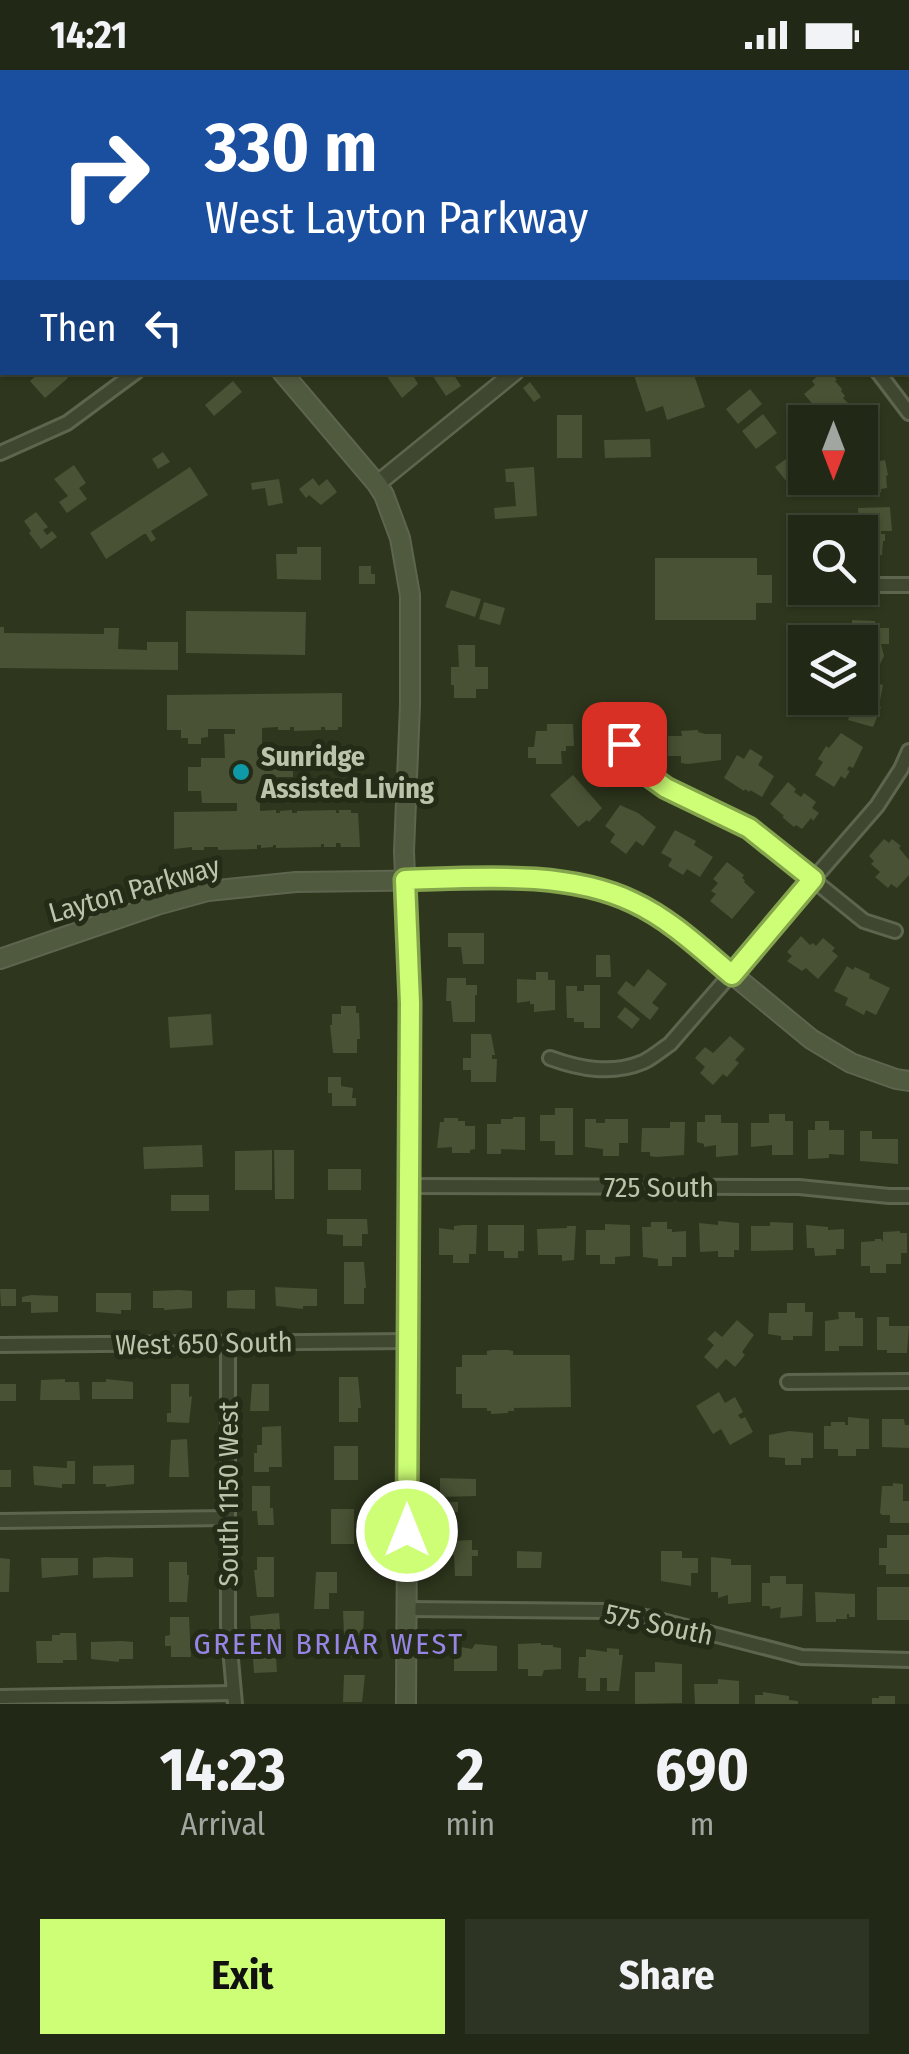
<!DOCTYPE html>
<style>
body{margin:0;font-family:"Fira Sans Condensed",sans-serif;background:#2e3423;color:#f1f3f6;height:100vh;display:flex;flex-direction:column;font-size:38px;white-space:nowrap}
*{box-sizing:border-box;margin:0}
p{font-size:32px;color:#a2a6a1}
.icon{flex:none;width:55px;height:55px;fill:none;stroke:currentColor;stroke-width:2;stroke-linecap:round;stroke-linejoin:round}
.map{position:relative;height:1634px;overflow:hidden}
.sheet{display:flex;flex-direction:column;background:#222816;flex:1}
.sheet>*{flex:none}
.top-card{position:absolute;left:0px;top:0px;width:910px;height:305px;box-shadow:0 2px 8px #0004,0 0 0 2px #3f4435;background:#1a4fa0;color:#fff;overflow:hidden}
.needle{width:65px;rotate:180deg}
.tools{position:absolute;left:788px;top:335px;display:grid;gap:20px}
.tools a{display:grid;place-items:center;width:90px;height:90px;border-radius:0px;background:#222816;box-shadow:0 2px 8px #0004,0 0 0 2px #3f4435;font-size:50px}
.pin{position:absolute;display:grid;place-items:center;width:85px;height:85px;color:#fff;margin:-42px;border-radius:20px;box-shadow:0 5px 15px #0006}
.me{position:absolute;width:110px;margin:-55px;rotate:0deg;stroke-linejoin:round;filter:drop-shadow(0 0 8px #0008)}
.turn{display:flex;align-items:center;gap:35px;height:210px;padding:0 40px;font-size:45px}
.turn .icon{width:130px;height:130px;stroke-width:2.5}
.turn b{display:block;font-size:70px;line-height:85px}
.then{display:flex;align-items:center;height:95px;padding:0 40px;background:#0003;gap:20px;font-size:38px}
.eta{display:flex;justify-content:space-evenly;align-items:center;height:170px;text-align:center}
.eta b{font-size:60px;font-weight:700;line-height:70px}
.action{display:flex;gap:20px;margin-top:auto;padding:20px 40px}
.action a{flex:1;height:115px;border-radius:0px;background:#cdfe76;color:#111;font-size:40px;font-weight:700;line-height:115px;text-align:center}
.action a+a{background:#2e3423;color:#f1f3f6}
.status{display:flex;justify-content:space-between;align-items:center;height:70px;padding:0 50px;background:#222816;direction:ltr}
.status svg{height:28px;fill:currentColor}
.map>svg:first-child{display:block}
.building{fill:#495234}
.lines{fill:none;stroke-linecap:round;stroke-linejoin:round}
.minor-casing{stroke:#5d654e;stroke-width:18}
.tertiary-casing{stroke:#5d654e;stroke-width:20}
.secondary-casing{stroke:#5d654e;stroke-width:22}
.minor{stroke:#3f4731;stroke-width:12}
.tertiary{stroke:#3f4731;stroke-width:15}
.secondary{stroke:#505a3f;stroke-width:18}
.route-casing{stroke:#85a54d;stroke-width:25}
.route{stroke:#cdfe76;stroke-width:18}
.culture-dot{fill:#0f9aa8;stroke:#242b17;stroke-width:4}
.labels{text-anchor:middle;stroke-width:10;stroke-linejoin:round;paint-order:stroke}
.poi-label{font-size:28px;font-weight:bold;fill:#bbc4aa;stroke:#242b17;text-anchor:start}
.street-label{font-size:28px;fill:#bbc4aa;stroke:#242b17}
.neighbourhood-label{font-size:30px;letter-spacing:2.5px;fill:#9685e4;stroke:#242b17}
</style>
<div class="status"><b>14:21</b><svg viewBox="0 0 49 12"><path d="M0 12V9h3v3zM5 12V6h3v6zM10 12V3h3v9zM15 12V0h3v12zM26 1h20v11H26zM47 4h2v5h-2z"/></svg></div>
<div class="map">
<svg width="909" height="1634" viewBox="0 0 909 1634">
<rect width="100%" height="100%" fill="#2e361d"/>
<g class="building">
<polygon points="36,302 63,302 68,308 45,328 30,311 38,304"/>
<polygon points="384,302 411,302 418,314 402,328"/>
<polygon points="430,302 452,302 461,316 446,326"/>
<polygon points="633,302 693,302 705,337 667,350 663,336 646,342"/>
<polygon points="822,302 831,302 837,310 835,311 842,319 841,321 845,326 843,328 848,333 829,348 820,336 817,339 804,324 815,315 812,311"/>
<polygon points="233,311 242,322 214,346 205,335"/>
<polygon points="530,312 541,327 534,332 523,318"/>
<polygon points="750,319 762,334 738,354 726,339"/>
<polygon points="858,339 880,369 862,384 860,382 860,352 843,352"/>
<polygon points="763,344 777,363 756,379 742,361"/>
<rect x="557" y="345" width="25" height="43"/>
<polygon points="650,369 651,387 605,388 604,370"/>
<polygon points="805,380 805,405 790,416 775,397 790,386 793,390"/>
<polygon points="163,382 170,392 158,399 152,389"/>
<polygon points="885,390 888,405 886,406 887,418 881,419 881,422 876,424 867,426 866,423 860,424 856,408 860,408 860,395"/>
<polygon points="74,395 86,413 79,418 87,429 67,443 59,432 68,426 54,409"/>
<polygon points="190,397 208,425 151,461 156,469 151,472 146,464 144,464 106,489 90,463"/>
<polygon points="534,397 537,446 495,449 494,438 516,436 514,412 506,412 505,399"/>
<polygon points="313,408 319,416 327,409 337,422 321,435 309,425 306,428 299,419"/>
<polygon points="279,409 283,433 268,436 265,418 252,420 251,413"/>
<polygon points="890,437 892,461 881,461 881,464 885,464 885,471 883,471 882,485 860,486 860,462 847,462 846,459 859,459 858,438"/>
<polygon points="36,442 48,457 43,460 47,465 52,461 57,467 41,479 29,463 31,461 24,451"/>
<polygon points="297,477 321,477 321,510 277,509 276,484 297,484"/>
<polygon points="655,488 757,488 757,505 772,505 772,533 756,533 756,550 655,550"/>
<polygon points="359,496 371,496 371,504 375,504 375,514 359,514"/>
<polygon points="451,520 481,529 475,547 445,537"/>
<polygon points="484,532 505,538 500,555 479,549"/>
<polygon points="186,541 306,542 305,585 186,583"/>
<polygon points="852,550 875,551 875,558 889,558 889,574 881,574 884,586 880,594 860,594 860,572 851,572"/>
<polygon points="0,557 4,557 4,563 104,564 104,558 119,558 118,579 147,580 147,572 178,572 178,600 0,598"/>
<polygon points="458,575 475,575 475,597 488,597 488,619 476,619 476,628 454,628 454,615 451,615 451,597 459,597"/>
<polygon points="861,609 883,615 879,636 881,637 873,657 848,650 855,628 860,628"/>
<polygon points="342,623 342,657 338,657 338,660 325,660 325,657 321,657 321,660 294,661 294,657 290,657 290,660 278,660 278,657 262,658 262,688 270,687 270,696 293,696 293,707 270,707 270,732 260,733 260,741 276,740 276,743 280,743 280,741 292,740 292,743 297,743 297,741 336,740 336,743 339,743 339,740 351,740 351,743 358,743 360,777 341,777 340,773 336,773 336,777 324,777 324,774 321,774 321,777 276,778 276,775 273,775 273,777 261,778 261,775 257,775 257,779 218,780 218,777 204,777 204,780 192,780 192,777 174,779 174,742 237,741 237,733 202,733 201,721 188,721 188,697 201,697 201,688 225,688 224,664 235,664 235,659 208,659 208,667 201,668 201,674 188,674 188,668 181,668 181,660 167,660 167,625"/>
<polygon points="547,654 573,654 574,676 566,676 566,681 561,681 562,694 536,694 536,688 528,688 528,677 534,677 536,661 547,661"/>
<polygon points="698,660 698,662 705,664 721,664 721,690 688,694 681,693 681,686 668,686 668,666 682,666 681,661"/>
<polygon points="841,663 863,677 853,698 849,696 847,700 850,701 845,709 841,706 834,717 815,705 823,692 818,689 826,676 829,678"/>
<polygon points="750,679 763,687 758,695 774,706 762,727 750,720 749,722 745,719 744,721 724,708 737,685 744,689"/>
<polygon points="573,705 602,738 589,752 587,750 578,757 550,725"/>
<polygon points="788,712 796,719 794,722 801,727 804,723 816,732 812,738 819,743 813,751 811,748 802,759 796,755 794,757 782,747 784,746 770,734"/>
<polygon points="620,735 638,743 656,757 643,776 636,771 626,784 610,772 615,764 605,756"/>
<polygon points="675,760 696,771 694,775 713,787 700,807 687,799 683,805 668,796 672,789 661,783"/>
<polygon points="884,769 889,773 892,769 901,776 899,778 909,790 909,805 897,818 891,814 888,818 875,807 880,802 871,794 874,791 869,786"/>
<polygon points="727,792 744,805 742,808 745,810 744,812 755,822 732,849 710,831 716,824 711,821 718,813 713,809"/>
<polygon points="448,863 484,863 484,894 463,894 461,877 448,877"/>
<polygon points="801,866 810,875 813,873 816,876 823,868 835,878 832,881 838,886 818,909 806,898 802,901 787,891 792,886 787,882"/>
<polygon points="596,885 610,885 611,907 596,907"/>
<polygon points="847,896 853,900 855,897 870,904 869,908 890,918 876,945 866,940 864,945 845,935 848,928 834,921"/>
<polygon points="648,899 667,914 652,933 659,938 650,950 617,923 626,911 634,917"/>
<polygon points="536,902 548,902 548,910 555,910 555,940 534,942 534,934 530,934 530,931 517,933 517,909 536,910"/>
<polygon points="447,908 466,908 466,915 477,915 477,925 475,925 475,952 453,952 451,931 446,931"/>
<polygon points="584,915 600,915 600,958 584,958 584,952 574,952 574,948 567,948 566,916 577,916 577,921 584,921"/>
<polygon points="341,936 356,936 356,943 359,943 360,969 357,969 357,983 333,983 330,955 332,955 332,944 341,944"/>
<polygon points="625,937 640,949 632,959 617,947"/>
<polygon points="211,944 213,975 170,978 168,947"/>
<polygon points="471,964 491,964 495,985 492,985 492,989 497,989 496,1012 471,1012 471,1000 463,1000 463,988 471,988"/>
<polygon points="730,966 745,979 735,990 739,993 727,1007 723,1004 713,1015 700,1003 705,997 695,988 705,977 713,983"/>
<polygon points="328,1007 341,1007 341,1016 353,1018 352,1028 356,1028 356,1036 332,1036 332,1023 328,1023"/>
<polygon points="555,1038 573,1038 573,1085 555,1085 555,1071 540,1071 540,1045 555,1045"/>
<polygon points="769,1044 785,1044 785,1051 793,1051 793,1085 772,1085 772,1075 751,1077 751,1053 769,1053"/>
<polygon points="705,1045 721,1045 721,1053 738,1053 738,1085 716,1087 716,1075 704,1077 704,1074 697,1072 697,1052 705,1052"/>
<polygon points="513,1047 525,1047 525,1080 501,1079 501,1084 487,1084 487,1054 501,1054 501,1049 513,1049"/>
<polygon points="444,1048 458,1048 458,1051 465,1051 465,1056 475,1056 475,1079 470,1080 470,1083 452,1083 452,1077 437,1078 440,1052 444,1052"/>
<polygon points="585,1049 596,1049 596,1053 605,1053 605,1049 628,1049 628,1073 619,1073 619,1086 603,1086 603,1079 585,1077"/>
<polygon points="815,1051 829,1051 829,1060 844,1060 844,1085 829,1084 829,1088 808,1089 808,1060 815,1060"/>
<polygon points="670,1052 685,1052 684,1085 656,1087 650,1086 650,1082 641,1082 642,1058 670,1058"/>
<polygon points="860,1061 872,1061 872,1069 898,1069 898,1094 860,1091"/>
<polygon points="202,1075 203,1097 144,1099 143,1077"/>
<polygon points="272,1080 272,1120 235,1120 235,1081"/>
<polygon points="274,1080 294,1080 294,1129 275,1129"/>
<rect x="328" y="1099" width="33" height="21"/>
<rect x="171" y="1125" width="38" height="16"/>
<polygon points="327,1149 367,1149 368,1164 362,1164 362,1176 343,1176 343,1165 327,1164"/>
<polygon points="718,1151 739,1153 739,1180 734,1180 734,1187 718,1187 718,1181 700,1182 699,1153 718,1155"/>
<polygon points="651,1152 667,1152 667,1159 672,1159 672,1162 686,1161 686,1187 672,1187 672,1196 658,1196 658,1189 643,1187 642,1157 651,1157"/>
<polygon points="770,1152 793,1153 793,1180 751,1181 751,1156 770,1156"/>
<polygon points="605,1154 630,1155 630,1186 615,1187 615,1194 600,1194 600,1185 586,1185 586,1160 605,1160"/>
<polygon points="463,1155 477,1155 476,1184 469,1184 469,1193 453,1193 453,1185 439,1185 439,1158 454,1160 454,1156"/>
<polygon points="488,1155 524,1155 524,1181 518,1181 518,1188 504,1188 504,1181 488,1181"/>
<polygon points="806,1155 828,1157 828,1160 844,1159 844,1179 836,1179 836,1185 815,1186 814,1178 807,1178"/>
<polygon points="567,1156 576,1156 574,1190 562,1191 562,1185 538,1185 537,1159 567,1158"/>
<polygon points="900,1161 900,1163 907,1163 907,1183 901,1183 901,1194 886,1194 886,1203 870,1203 870,1196 861,1196 861,1172 875,1171 875,1169 881,1169 883,1172 883,1162"/>
<polygon points="344,1192 364,1192 366,1218 364,1218 364,1234 344,1234"/>
<polygon points="275,1217 317,1219 317,1236 303,1236 303,1239 276,1236"/>
<polygon points="0,1219 16,1219 16,1236 1,1236"/>
<polygon points="179,1220 192,1221 192,1238 164,1240 164,1238 153,1238 153,1221"/>
<polygon points="241,1220 255,1220 255,1239 227,1238 227,1221"/>
<polygon points="96,1223 131,1223 131,1240 121,1240 121,1244 96,1242"/>
<polygon points="31,1225 58,1226 58,1242 31,1243 31,1232 22,1232 22,1227"/>
<polygon points="787,1233 805,1233 805,1242 813,1242 812,1266 793,1266 793,1270 781,1270 781,1266 768,1264 769,1243 787,1243"/>
<polygon points="838,1242 855,1242 855,1248 863,1248 863,1276 839,1276 839,1281 825,1281 825,1251 839,1249"/>
<polygon points="877,1247 889,1247 889,1256 909,1256 907,1283 887,1283 887,1280 877,1280"/>
<polygon points="737,1250 754,1265 742,1282 745,1285 735,1297 726,1289 717,1299 704,1287 714,1275 707,1269 715,1261 722,1267"/>
<polygon points="492,1280 508,1280 513,1281 513,1285 570,1285 571,1337 514,1338 514,1341 508,1341 508,1343 491,1344 491,1341 487,1341 487,1338 462,1338 462,1324 456,1324 456,1297 462,1297 462,1285 487,1285 487,1281"/>
<polygon points="339,1307 358,1307 361,1338 358,1338 358,1352 339,1352"/>
<polygon points="65,1309 65,1312 79,1312 80,1330 40,1330 41,1310"/>
<polygon points="106,1309 133,1312 133,1329 92,1329 92,1312 106,1312"/>
<rect x="0" y="1314" width="16" height="17"/>
<polygon points="171,1314 189,1314 189,1327 192,1326 189,1353 167,1352 167,1343 171,1343"/>
<polygon points="252,1314 269,1314 269,1341 250,1341"/>
<polygon points="719,1322 725,1333 735,1327 743,1342 738,1345 741,1349 745,1347 753,1362 730,1375 721,1359 713,1364 696,1336"/>
<polygon points="848,1347 869,1349 869,1379 856,1379 856,1386 838,1386 838,1379 824,1379 824,1356 831,1356 831,1352 845,1352 845,1355 848,1355"/>
<polygon points="882,1349 904,1349 905,1355 909,1355 909,1378 882,1377"/>
<polygon points="281,1356 282,1397 269,1397 269,1402 254,1402 254,1383 257,1383 257,1375 262,1375 262,1357"/>
<polygon points="789,1361 813,1363 813,1388 801,1388 801,1395 785,1395 785,1388 769,1387 769,1365"/>
<polygon points="187,1369 189,1407 169,1407 171,1370"/>
<rect x="334" y="1376" width="24" height="34"/>
<polygon points="67,1391 75,1391 75,1414 62,1414 62,1418 34,1415 33,1396 67,1398"/>
<polygon points="134,1395 134,1414 106,1417 106,1414 93,1414 93,1396"/>
<rect x="0" y="1400" width="11" height="17"/>
<polygon points="440,1408 476,1409 476,1426 440,1427"/>
<polygon points="893,1413 903,1414 903,1431 909,1431 909,1453 890,1453 890,1445 882,1445 880,1443 882,1416 893,1416"/>
<polygon points="252,1416 270,1416 270,1438 273,1438 274,1455 258,1455 257,1441 252,1441"/>
<rect x="440" y="1432" width="18" height="10"/>
<rect x="331" y="1439" width="23" height="35"/>
<polygon points="887,1465 909,1465 909,1504 886,1504 886,1495 879,1495 879,1478 887,1478"/>
<polygon points="472,1470 472,1480 478,1480 478,1486 472,1486 472,1506 455,1506 454,1485 447,1485 447,1471"/>
<polygon points="517,1481 542,1482 541,1498 517,1498"/>
<polygon points="661,1481 682,1481 682,1488 698,1488 698,1503 691,1503 691,1516 661,1511"/>
<polygon points="105,1487 133,1488 133,1507 93,1508 93,1488"/>
<polygon points="257,1487 274,1487 274,1527 257,1527 254,1500 257,1500"/>
<polygon points="711,1487 731,1489 731,1495 751,1495 751,1532 728,1534 728,1525 718,1528 718,1522 711,1522"/>
<polygon points="0,1488 10,1489 9,1522 0,1522"/>
<polygon points="41,1488 78,1488 78,1505 42,1508"/>
<polygon points="169,1492 187,1492 187,1505 189,1505 187,1532 169,1532"/>
<polygon points="316,1502 337,1502 337,1523 329,1523 329,1539 314,1539"/>
<polygon points="770,1506 786,1506 786,1514 803,1514 802,1546 780,1548 781,1537 770,1539 770,1536 762,1536 762,1513 770,1513"/>
<rect x="877" y="1517" width="32" height="33"/>
<polygon points="815,1522 855,1524 855,1547 849,1547 849,1544 847,1544 847,1549 836,1549 836,1552 816,1552"/>
<polygon points="343,1541 364,1541 362,1586 345,1587"/>
<polygon points="279,1543 282,1587 276,1587 277,1602 254,1603 250,1546"/>
<polygon points="170,1547 189,1547 191,1587 171,1587 171,1576 165,1576 165,1566 170,1565"/>
<polygon points="60,1563 76,1563 77,1590 63,1590 63,1593 37,1593 36,1571 52,1571 52,1565 60,1565"/>
<polygon points="122,1571 133,1572 133,1589 119,1589 119,1592 91,1589 91,1572"/>
<polygon points="541,1573 541,1575 553,1575 553,1577 561,1578 561,1599 544,1600 542,1606 528,1606 528,1599 518,1599 518,1574"/>
<polygon points="475,1574 497,1576 497,1601 454,1601 454,1579 461,1577 472,1579"/>
<polygon points="607,1578 619,1579 619,1585 623,1585 619,1621 607,1621 607,1608 600,1608 600,1621 586,1621 586,1608 578,1608 579,1587 586,1587 586,1579 607,1582"/>
<polygon points="655,1592 682,1594 682,1633 635,1634 635,1602 655,1602"/>
<polygon points="344,1605 365,1605 362,1632 343,1632"/>
<polygon points="718,1609 739,1611 739,1634 695,1634 694,1614 718,1614"/>
<polygon points="763,1622 789,1626 789,1630 798,1631 798,1634 755,1634 755,1625 763,1625"/>
<polygon points="879,1626 895,1626 895,1634 872,1634 872,1628 879,1628"/>
</g>
<g class="lines">
<g class="minor-casing">
<g id="minor">
<polyline points="404,0 404,2"/>
<polyline points="584,0 584,2"/>
<polyline points="783,0 785,2"/>
<polyline points="0,125 2,128"/>
<polyline points="0,158 2,156"/>
<polyline points="878,302 909,343"/>
<polyline points="0,383 67,353 136,302"/>
<polyline points="860,515 909,515"/>
<polyline points="624,674 648,705 666,718 749,758 864,851 895,861"/>
<path d="M550,988C580,999 612,1005 643,992C652,988 661,980 670,974L877,736L901,699L909,681"/>
<polyline points="409,1116 799,1117 889,1126 909,1126"/>
<polyline points="228,1273 228,1556 235,1634"/>
<polyline points="0,1275 408,1271"/>
<polyline points="788,1312 909,1311"/>
<polyline points="0,1451 228,1448"/>
<polyline points="407,1539 607,1541 651,1548 802,1587 909,1590"/>
<polyline points="0,1627 233,1623"/>
</g>
</g>
<g class="tertiary-casing">
<g id="tertiary">
<polyline points="897,2 900,0"/>
<polyline points="377,414 515,302"/>
</g>
</g>
<g class="secondary-casing">
<g id="secondary">
<polyline points="26,0 29,2"/>
<polyline points="282,302 377,414 384,425 400,468 410,525 410,635 404,781 410,933 406,1634"/>
<polyline points="0,889 157,835 208,821 296,812 536,809 591,817 632,831 669,852 811,969 851,993 896,1009 909,1011"/>
</g>
</g>
<use href="#minor" class="minor"/>
<use href="#tertiary" class="tertiary"/>
<use href="#secondary" class="secondary"/>
</g>
<g class="lines">
<g class="route-casing">
<path id="route" d="M407,1461L410,933L405,810C477,808 566,800 633,832C670,849 701,879 732,905L813,809L749,758L666,718L648,705L624,674"/>
</g>
<use href="#route" class="route"/>
</g>
<circle class="culture-dot" cx="241" cy="702" r="10"/>
<g class="labels">
<g class="poi-label">
<text x="261" y="696">Sunridge<tspan x="261" dy="32">Assisted Living</tspan></text>
</g>
<g class="street-label">
<text transform="translate(134 819) rotate(-16)" y="10">Layton Parkway</text>
<text x="659" y="1127">725 South</text>
<text transform="translate(204 1273) rotate(-1)" y="10">West 650 South</text>
<text transform="translate(228 1424) rotate(-90)" y="10">South 1150 West</text>
<text transform="translate(659 1554) rotate(12)" y="10">575 South</text>
</g>
<g class="neighbourhood-label">
<text x="329" y="1584">GREEN BRIAR WEST</text>
</g>
</g>
</svg>
<div class="tools">
<a><svg class="needle" viewBox="-14 -14 28 28"><path d="M0-13l5 13h-10z" fill="#e53935"/><path d="M0 13l5-13h-10z" fill="#a2a6a1"/></svg></a>
<a><svg class="icon" aria-label="search" viewBox="0 0 24 24"><circle cx="10" cy="10" r="6"/><path d="M15 15l6 6"/></svg></a>
<a><svg class="icon" aria-label="layers" viewBox="0 0 24 24"><path d="M12 4l9 5-9 5-9-5zM3 14l9 5 9-5"/></svg></a>
</div>
<div class="pin" style="left:624px;top:674px;background:#d93025"><svg class="icon" aria-label="arrive" viewBox="0 0 24 24"><path d="M6 21V4h12l-3 4 3 4H6"/></svg></div>
<svg class="me" style="left:407px;top:1461px" viewBox="-20 -20 40 40"><circle r="17" fill="#cdfe76" stroke="#fff" stroke-width="3"/><path d="M0-11L8 9 0 5-8 9z" fill="#fff"/></svg>
<div class="top-card">
<div class="turn"><svg class="icon" aria-label="right" viewBox="0 0 24 24"><path d="M7 20v-9h11M14 6l5 5-5 5"/></svg><div><b>330 m</b>West Layton Parkway</div></div>
<div class="then">Then<svg class="icon" aria-label="left" viewBox="0 0 24 24"><path d="M17 20v-9H6M10 6l-5 5 5 5"/></svg></div>
</div>
</div>
<section class="sheet">
<div class="eta">
<div><b>14:23</b><p>Arrival</p></div>
<div><b>2</b><p>min</p></div>
<div><b>690</b><p>m</p></div>
</div>
<div class="action"><a>Exit</a><a>Share</a></div>
</section>
